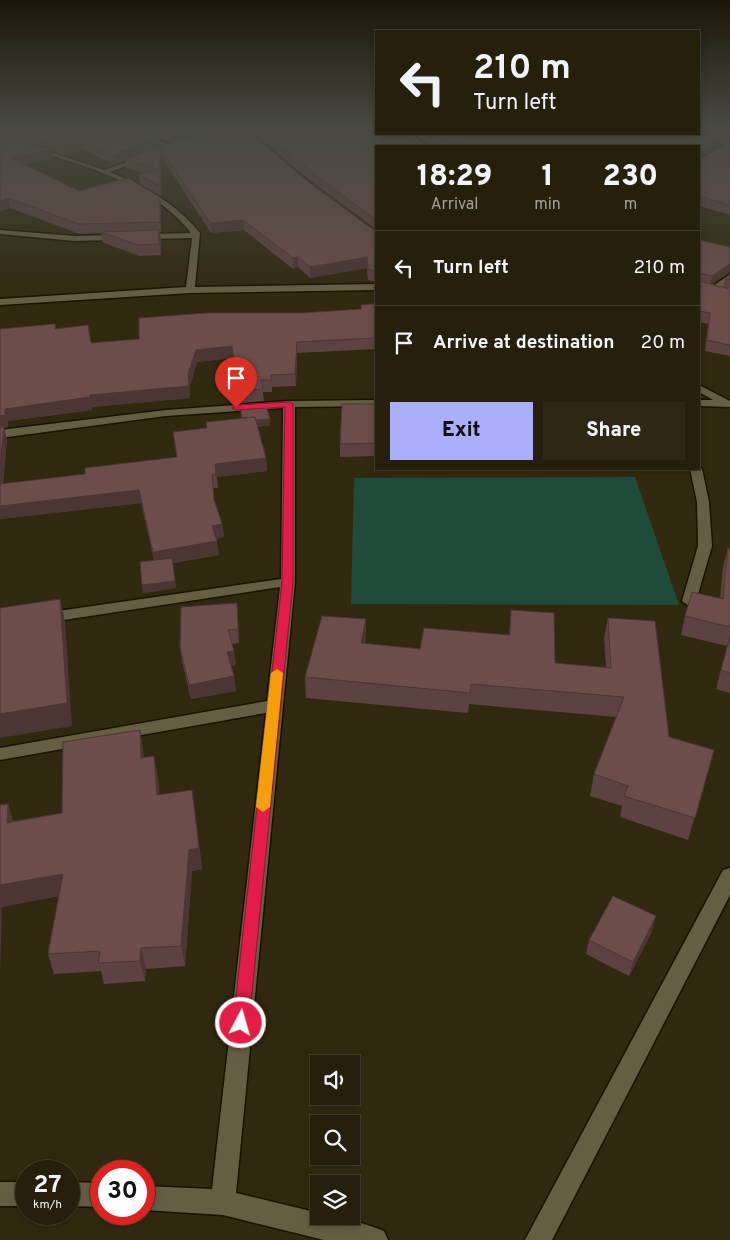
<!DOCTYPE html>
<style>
body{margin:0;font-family:Overpass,sans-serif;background:#2d2714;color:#f1f3f6;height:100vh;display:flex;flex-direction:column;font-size:19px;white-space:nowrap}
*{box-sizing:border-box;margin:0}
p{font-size:16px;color:#a3a29d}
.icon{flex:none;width:28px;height:28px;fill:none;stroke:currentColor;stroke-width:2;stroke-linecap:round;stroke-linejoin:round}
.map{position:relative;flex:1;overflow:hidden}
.sheet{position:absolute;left:375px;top:145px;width:325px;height:325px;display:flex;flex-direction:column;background:#251f0b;border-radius:0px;box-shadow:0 2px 8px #0003,0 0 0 1px #423d2c}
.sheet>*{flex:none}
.hud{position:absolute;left:375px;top:30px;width:325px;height:105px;border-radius:0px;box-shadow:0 2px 8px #0003,0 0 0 1px #423d2c;background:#251f0b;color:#f1f3f6;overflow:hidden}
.tools{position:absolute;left:310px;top:1055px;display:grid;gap:10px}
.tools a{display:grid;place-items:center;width:50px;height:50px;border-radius:0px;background:#251f0b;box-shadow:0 2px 8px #0003,0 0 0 1px #423d2c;font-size:25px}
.speed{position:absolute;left:15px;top:1160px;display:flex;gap:10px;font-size:25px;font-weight:700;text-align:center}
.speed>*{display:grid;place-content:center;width:65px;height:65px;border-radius:50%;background:#251f0b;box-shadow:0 2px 8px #0003,0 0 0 1px #423d2c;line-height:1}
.speed small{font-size:12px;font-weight:400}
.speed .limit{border:8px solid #d22;background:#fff;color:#111}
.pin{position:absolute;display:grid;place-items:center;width:42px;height:42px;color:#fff;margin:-51px -21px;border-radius:50% 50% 50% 0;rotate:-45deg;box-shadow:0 0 5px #0007}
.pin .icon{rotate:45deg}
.me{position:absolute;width:55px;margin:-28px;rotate:6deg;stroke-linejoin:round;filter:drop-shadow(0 0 4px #0008)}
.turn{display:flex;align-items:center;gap:18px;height:105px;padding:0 15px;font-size:22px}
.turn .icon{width:65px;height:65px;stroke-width:2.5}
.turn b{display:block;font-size:35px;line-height:42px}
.eta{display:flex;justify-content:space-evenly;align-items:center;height:85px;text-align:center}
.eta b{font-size:30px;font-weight:800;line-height:35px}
.action{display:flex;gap:10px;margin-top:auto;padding:10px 15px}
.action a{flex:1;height:58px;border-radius:0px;background:#abaffb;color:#111;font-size:20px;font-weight:800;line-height:58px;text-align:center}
.action a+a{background:#2d2714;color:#f1f3f6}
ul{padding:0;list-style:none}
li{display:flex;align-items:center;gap:15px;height:75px;padding:0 15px;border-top:1px solid #423d2c}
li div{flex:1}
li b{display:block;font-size:19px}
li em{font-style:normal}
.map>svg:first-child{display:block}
.green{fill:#204b3a}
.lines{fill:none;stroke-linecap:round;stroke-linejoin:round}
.street-casing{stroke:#191200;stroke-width:3}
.street{fill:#665e43;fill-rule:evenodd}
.wall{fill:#5c4240;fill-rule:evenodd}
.shaded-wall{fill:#4b3634}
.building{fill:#6b4d4a;stroke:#4b3634}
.route{fill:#e11d48;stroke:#92132f}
.slow{fill:#f59e0b}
</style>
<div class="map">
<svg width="730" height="1240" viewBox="0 0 730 1240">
<rect width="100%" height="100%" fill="#31290f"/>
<polygon class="green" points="635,477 679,605 351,604 354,478"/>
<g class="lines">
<g class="street-casing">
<g id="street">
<polygon points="100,126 112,126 175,146 170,147"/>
<polygon points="405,134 412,134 427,146 420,146"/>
<path d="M0,139L51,152L104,170L147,156V158L110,172C145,187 176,203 200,233L195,287L376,284V290L190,293L0,305V299L186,287L192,238L75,241L0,234V230L75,236L191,233C151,180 62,157 0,143Z"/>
<polygon points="730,274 730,281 715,293 709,293 709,289"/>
<polygon points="699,385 730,401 730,407 699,406 699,400 713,400 699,392"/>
<path d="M376,400V406L295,407V582L236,1193L319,1213V1216C340,1216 364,1223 384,1231L388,1240H324L223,1215L144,1210V1186L212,1189L266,713L0,760V748L267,701L280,587L44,623L37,618L44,613L281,579L283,408L166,416L0,438V430L166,410L289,401Z"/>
<polygon points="699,466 702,469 709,502 712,546 696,601 689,606 682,601 698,546 697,502 690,469 699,469"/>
<polygon points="730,868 730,895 552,1240 525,1240 723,870"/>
<rect x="0" y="1182" width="26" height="24"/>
<polygon points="69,1182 101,1183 101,1207 69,1206"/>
</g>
</g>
<use href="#street" class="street"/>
</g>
<g class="wall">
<path d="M0,126H376V134H406V135L376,146V282L368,280L367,268L310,278L298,267L293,269L244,230L211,233L161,156V196L140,184L139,175L144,173L126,168L125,159L114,164L84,150L65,155L51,151L52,158L24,165L79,191L161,207V232H160L161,241V255L139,256L102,242L101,233L80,234L10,208L0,211ZM244,127H246L311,181L376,229H372L303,178ZM158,138L172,142L159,146Z"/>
<polygon points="730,126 730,139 700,157 702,158 730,141 730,215 699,206 699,146 437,146 426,143 414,134 699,134"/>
<polygon points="699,240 730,247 712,284 723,287 725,279 730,275 730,356 705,351 708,324 699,322"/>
<polygon points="376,304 376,349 297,353 296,386 272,387 272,392 263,392 264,401 239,403 233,358 197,362 190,386 190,398 92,407 92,410 8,421 8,427 4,428 7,439 3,484 85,474 177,457 206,428 242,418 240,406 270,425 258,427 266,458 267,471 217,477 218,488 213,488 214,500 222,524 224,537 216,539 219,555 173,563 176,588 143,593 142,585 154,560 141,503 0,519 0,329 55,324 56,329 91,343 139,339 303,313 361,309"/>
<polygon points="376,404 376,456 340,457 340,444"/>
<polygon points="728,548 730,549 730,693 716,689 727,646 681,635 685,616 720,599 723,567"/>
<polygon points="511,610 555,663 606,668 604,638 608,618 669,737 714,750 688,840 620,817 622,806 590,796 594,774 616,717 469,704 468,713 306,698 305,677 366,640 365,644 420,649 509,635"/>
<polygon points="238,617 239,643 232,644 236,665 231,666 236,691 191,699 182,661 180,647"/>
<polygon points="140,730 144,758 158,777 159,795 195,810 202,869 192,871 185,966 146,969 145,981 104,984 101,971 54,974 48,954 59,896 2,907 0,805 8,804 13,821 62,813"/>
<polygon points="652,931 629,976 586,954 589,940"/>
</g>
<g class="shaded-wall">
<polygon points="206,126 246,126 172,142 171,134"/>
<polygon points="730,132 730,139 699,158 700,150"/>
<polygon points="557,134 578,134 551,144 552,136"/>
<polygon points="158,138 159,146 114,164 112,155"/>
<polygon points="82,142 84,150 65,155 63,146"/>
<polygon points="160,147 161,156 161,196 160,186"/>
<polygon points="50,149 52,158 13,167 11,158"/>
<polygon points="160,197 161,207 161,232 160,222"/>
<polygon points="8,198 10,208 0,211 0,201"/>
<polygon points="243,220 244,230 211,233 210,223"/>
<polygon points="159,230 161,241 161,255 159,244"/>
<polygon points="298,257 298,267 293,269 293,258"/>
<polygon points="367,257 367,268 310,278 310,267"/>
<polygon points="730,264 730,272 710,286 712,276"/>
<polygon points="297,342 297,353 296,386 295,374"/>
<polygon points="232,346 233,358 197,362 190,386 190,398 92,407 92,410 8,421 8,427 4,428 7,439 1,497 0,491 0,416 5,409 90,395 188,374 196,350"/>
<polygon points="270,419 270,425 243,428 242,422"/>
<polygon points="266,458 267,471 217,477 218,488 215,464"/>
<polygon points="139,490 141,503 0,519 0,506"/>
<polygon points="222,524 224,537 214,539 212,526"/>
<polygon points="217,541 219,555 155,566 153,552"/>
<polygon points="175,581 176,588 143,593 142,585"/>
<polygon points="60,599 65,621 72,726 0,738 0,714"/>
<polygon points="237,603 238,617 239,643 238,629"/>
<polygon points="366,619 366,640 361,664 361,643"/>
<polygon points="234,651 236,665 229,666 227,652"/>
<polygon points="234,676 236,691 191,699 189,685"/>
<polygon points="140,730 143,751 145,778 141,758"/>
<polygon points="154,756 158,777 161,816 157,795"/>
<polygon points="192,790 202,869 192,871 185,966 181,946"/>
<polygon points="8,804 14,824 7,823"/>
<polygon points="63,874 69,894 2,907 0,973 0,885"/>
<polygon points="656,916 652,931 629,976 633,962"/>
<polygon points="141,948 146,969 145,981 140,961"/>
</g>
<g class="building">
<polygon points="0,126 121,126 158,138 112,155 82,142 63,146 0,130"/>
<polygon points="147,126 206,126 171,134"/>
<polygon points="234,126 243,126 303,178 372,229 376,229 376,272 368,269 367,257 310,267 298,257 293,258 243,220 210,223 160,147 160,186 139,175 159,169 125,159 174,141"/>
<polygon points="256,126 376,126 376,134 404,134 419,146 376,146 376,220 311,171"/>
<polygon points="699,126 730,126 730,132 700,150 699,157 702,158 730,141 730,205 699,196 699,146 466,146 426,134 557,134 552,136 552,139 563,139 574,134 699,134"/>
<polygon points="0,137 50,149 11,158 79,191 128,178 160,197 160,222 79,224 8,198 0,201"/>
<polygon points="159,230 159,244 138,245 101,232"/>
<polygon points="699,240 730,247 730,264 712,276 700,273 699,281 730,289 730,345 707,340 710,313 699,311"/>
<polygon points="730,275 730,280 725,279"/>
<polygon points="373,304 376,304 376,338 297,342 295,374 271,375 271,380 261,380 263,389 238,391 232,346 196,350 188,374 189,386 90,395 90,397 5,409 5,415 0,416 0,329 55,324 55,329 88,325 91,343 139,339 139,318 206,313 303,313 361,309 361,305"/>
<polygon points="342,404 376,404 376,443 340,444"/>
<polygon points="266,405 270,419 256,420 255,417 242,418 240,406"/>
<polygon points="255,417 266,458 215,464 216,475 212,475 214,499 222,524 212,526 217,541 153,552 139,490 0,506 0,484 85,474 85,468 177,457 173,432 207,428 206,422"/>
<polygon points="0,427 4,427 0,464"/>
<polygon points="728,548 730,549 730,627 685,616 692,592 723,599"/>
<polygon points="172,558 175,581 142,585 140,562"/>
<polygon points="60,599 67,703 0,714 0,608"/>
<polygon points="237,603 238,629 228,630 234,651 227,652 234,676 189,685 180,647 181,607"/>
<polygon points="511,610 554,613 555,663 611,668 608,618 655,621 669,737 714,750 695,818 624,796 628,786 594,774 624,697 471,684 470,693 305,677 322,616 366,619 361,643 420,649 424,628 510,635"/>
<polygon points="730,636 730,673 721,670"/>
<polygon points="140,730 141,758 154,756 157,795 192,790 199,848 189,850 181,946 141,948 140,961 98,963 100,951 48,954 63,874 0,885 0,805 8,804 7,823 62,813 63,742"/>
<polygon points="613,896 656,916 633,962 589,940"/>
</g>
<linearGradient id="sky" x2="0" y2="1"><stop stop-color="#1b1708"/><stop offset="0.42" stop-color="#484942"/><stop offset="1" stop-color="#484942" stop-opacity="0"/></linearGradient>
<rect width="730" height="300" fill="url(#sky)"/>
<polygon class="route" points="289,402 293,404 293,582 249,1023 247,1029 241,1031 235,1029 233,1023 282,582 285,407 236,410 232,408 236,405"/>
<polygon class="slow" points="277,669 283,673 270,807 263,812 256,807 271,673"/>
</svg>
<div class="tools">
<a><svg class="icon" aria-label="sound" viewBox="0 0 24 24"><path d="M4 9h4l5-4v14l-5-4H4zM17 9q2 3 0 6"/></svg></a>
<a><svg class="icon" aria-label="search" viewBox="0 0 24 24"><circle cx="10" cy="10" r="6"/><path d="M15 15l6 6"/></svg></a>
<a><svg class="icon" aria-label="layers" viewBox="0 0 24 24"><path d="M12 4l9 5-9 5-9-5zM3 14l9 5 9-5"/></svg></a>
</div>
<div class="speed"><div>27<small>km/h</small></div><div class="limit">30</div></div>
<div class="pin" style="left:236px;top:408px;background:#d93025"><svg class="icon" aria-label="arrive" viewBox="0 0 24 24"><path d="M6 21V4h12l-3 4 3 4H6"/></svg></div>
<svg class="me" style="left:241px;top:1023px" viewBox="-20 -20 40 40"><circle r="17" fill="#e11d48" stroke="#fff" stroke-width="3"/><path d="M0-11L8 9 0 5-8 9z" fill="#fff"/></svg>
<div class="hud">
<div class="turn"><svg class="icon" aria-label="left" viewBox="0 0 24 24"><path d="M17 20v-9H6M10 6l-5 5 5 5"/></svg><div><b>210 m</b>Turn left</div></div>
</div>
<section class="sheet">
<div class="eta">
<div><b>18:29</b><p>Arrival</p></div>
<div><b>1</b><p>min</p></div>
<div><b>230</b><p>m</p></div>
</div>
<ul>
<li><svg class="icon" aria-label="left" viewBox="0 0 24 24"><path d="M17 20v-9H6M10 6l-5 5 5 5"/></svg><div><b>Turn left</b></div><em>210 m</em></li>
<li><svg class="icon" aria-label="arrive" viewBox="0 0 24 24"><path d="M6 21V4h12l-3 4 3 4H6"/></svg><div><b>Arrive at destination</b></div><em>20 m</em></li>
</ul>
<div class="action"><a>Exit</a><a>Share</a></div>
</section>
</div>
